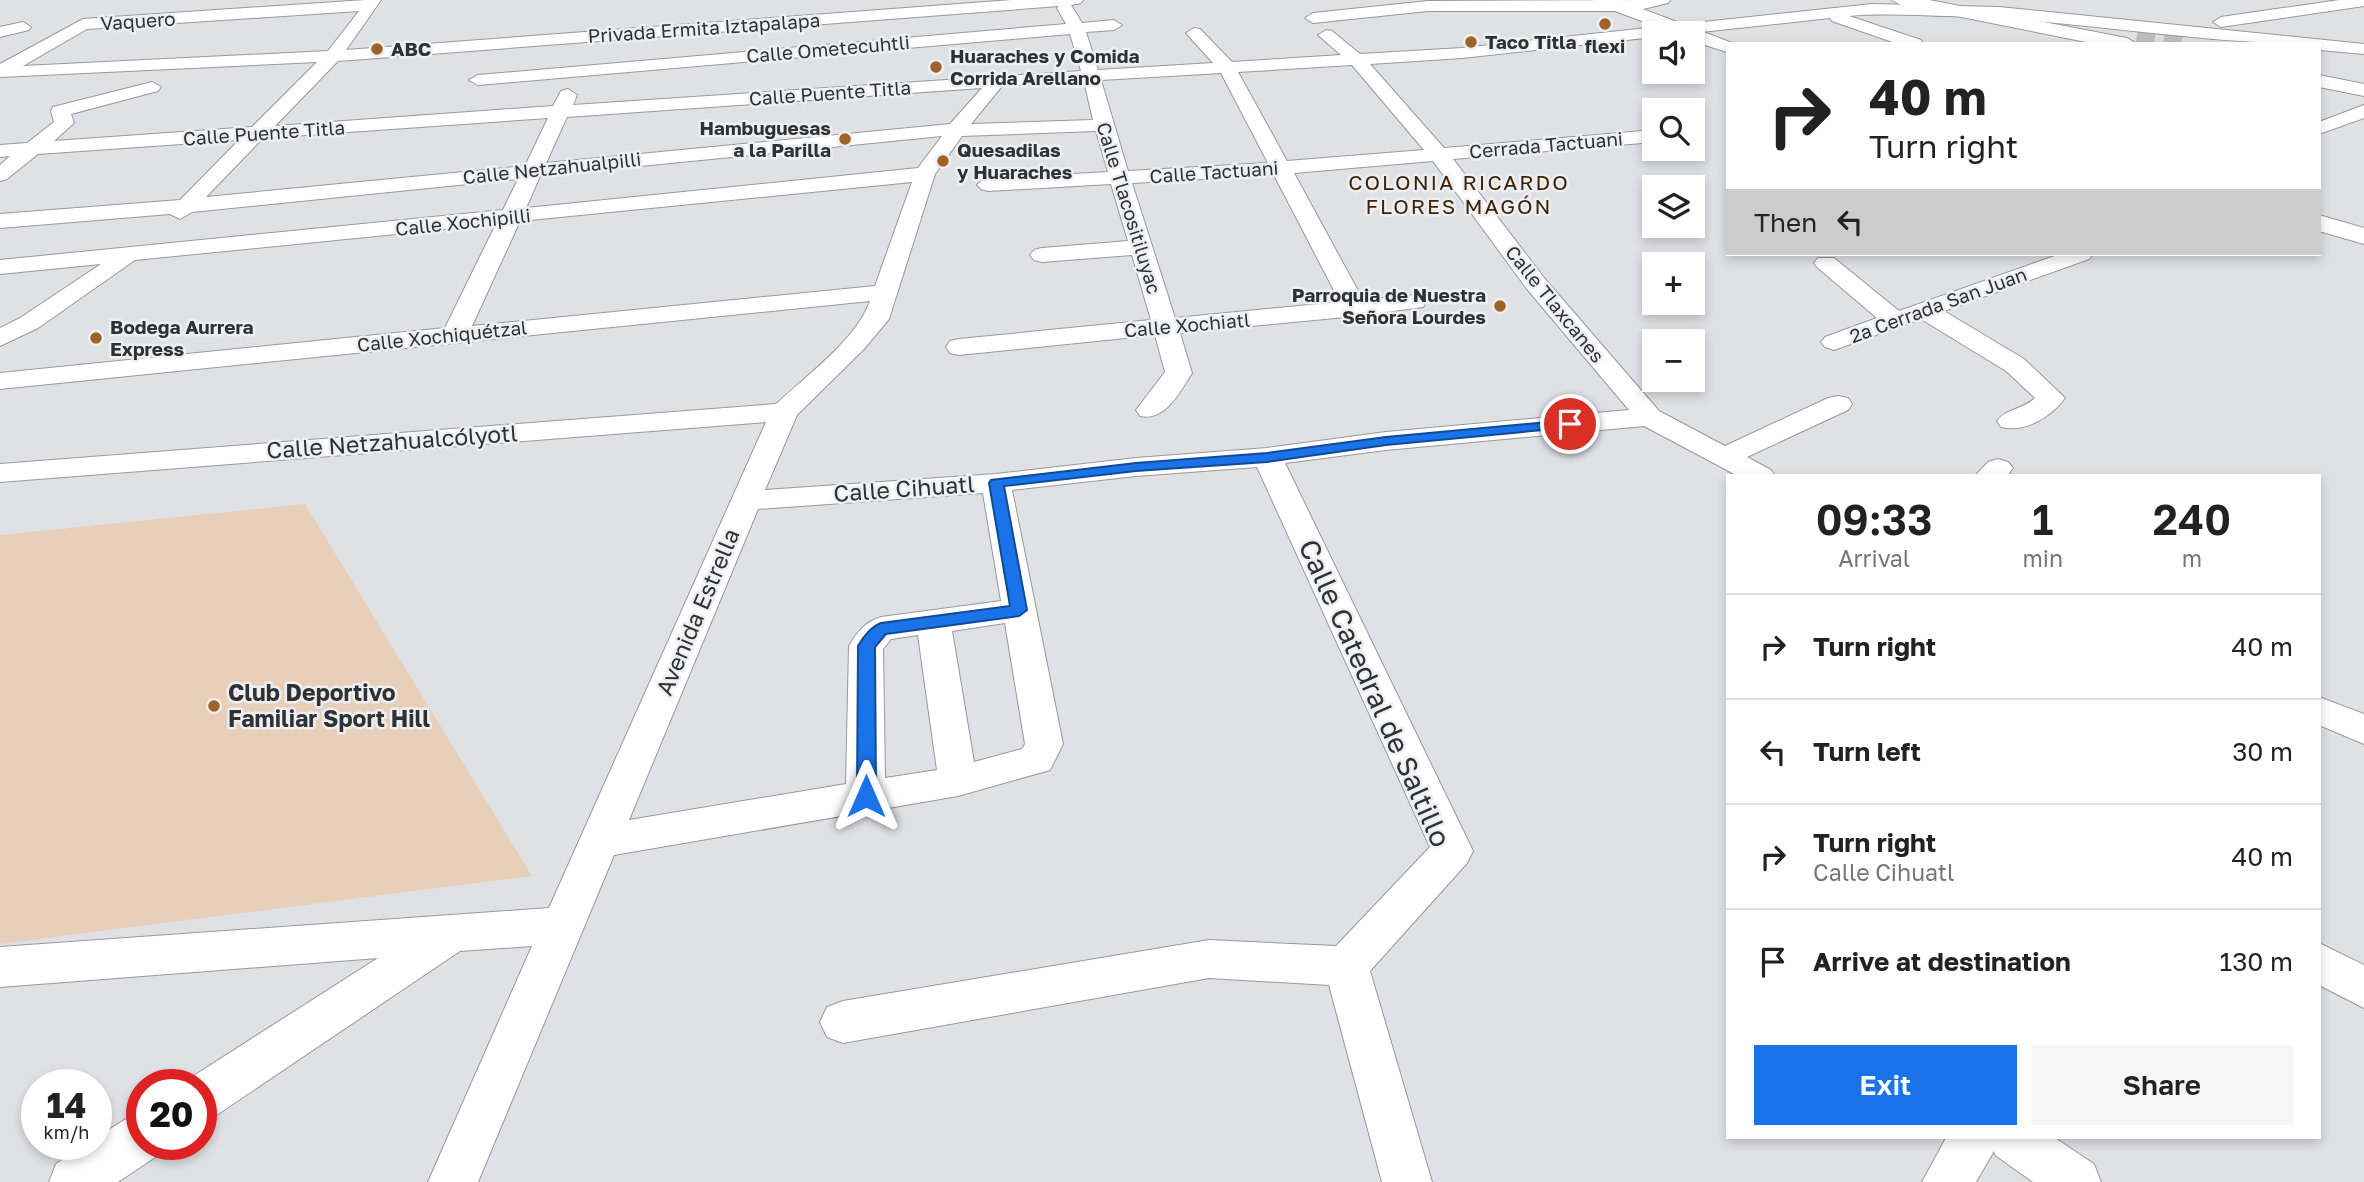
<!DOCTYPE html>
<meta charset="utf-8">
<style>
body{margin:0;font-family:"Golos Text",sans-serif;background:#f6f6f6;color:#222;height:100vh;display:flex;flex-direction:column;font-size:26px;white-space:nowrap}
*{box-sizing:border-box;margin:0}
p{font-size:23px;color:#767676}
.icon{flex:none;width:38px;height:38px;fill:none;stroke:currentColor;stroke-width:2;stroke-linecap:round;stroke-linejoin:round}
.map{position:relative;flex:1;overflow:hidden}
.drawer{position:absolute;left:1726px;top:474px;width:595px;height:665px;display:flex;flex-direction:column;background:#fff;border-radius:0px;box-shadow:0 4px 10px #0003}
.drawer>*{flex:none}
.hud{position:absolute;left:1726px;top:42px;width:595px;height:214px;border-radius:0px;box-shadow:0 4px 10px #0003;background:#fff;color:#222;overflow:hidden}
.controls{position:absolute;left:1642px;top:21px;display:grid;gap:14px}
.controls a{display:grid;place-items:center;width:63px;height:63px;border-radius:0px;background:#fff;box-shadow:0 4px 10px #0003;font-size:35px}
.speed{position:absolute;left:21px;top:1069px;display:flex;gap:14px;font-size:35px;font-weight:700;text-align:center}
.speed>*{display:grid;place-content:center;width:91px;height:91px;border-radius:50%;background:#fff;box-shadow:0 4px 10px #0003;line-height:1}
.speed small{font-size:18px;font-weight:400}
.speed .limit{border:10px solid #d22;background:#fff;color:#111}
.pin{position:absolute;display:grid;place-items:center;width:60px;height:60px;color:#fff;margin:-30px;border:4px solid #fff;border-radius:50%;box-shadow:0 2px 7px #0007}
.me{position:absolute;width:77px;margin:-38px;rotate:0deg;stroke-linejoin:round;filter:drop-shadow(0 0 5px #0008)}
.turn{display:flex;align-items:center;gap:24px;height:147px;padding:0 28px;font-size:32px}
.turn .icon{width:91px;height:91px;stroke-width:2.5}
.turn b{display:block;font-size:49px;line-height:60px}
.then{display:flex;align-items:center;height:66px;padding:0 28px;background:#0003;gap:14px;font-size:26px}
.eta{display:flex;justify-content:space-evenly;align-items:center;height:119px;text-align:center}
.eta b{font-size:42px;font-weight:600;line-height:49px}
.button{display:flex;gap:14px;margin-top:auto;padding:14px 28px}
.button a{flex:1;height:80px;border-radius:0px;background:#1a73e8;color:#fff;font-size:28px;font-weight:600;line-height:80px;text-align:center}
.button a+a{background:#f6f6f6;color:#222}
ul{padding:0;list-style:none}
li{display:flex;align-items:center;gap:21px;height:105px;padding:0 28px;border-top:2px solid #e0e0e0}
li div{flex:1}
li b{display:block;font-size:26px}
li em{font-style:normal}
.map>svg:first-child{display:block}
.green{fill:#e8cfb9}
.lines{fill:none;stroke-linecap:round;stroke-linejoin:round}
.minor-tunnel{stroke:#bdbec1;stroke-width:18;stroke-dasharray:18 9;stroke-linecap:butt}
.minor-casing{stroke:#97989c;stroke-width:2}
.major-casing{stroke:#97989c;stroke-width:2}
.minor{fill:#fff;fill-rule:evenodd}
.major{fill:#fff;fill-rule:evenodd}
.route{fill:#1a73e8;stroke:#114b97;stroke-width:2}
.poi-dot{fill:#9e6325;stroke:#edeff3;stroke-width:2.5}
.labels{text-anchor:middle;stroke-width:5;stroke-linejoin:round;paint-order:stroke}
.far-street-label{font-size:19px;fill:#303133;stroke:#edeff3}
.far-poi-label{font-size:19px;font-weight:bold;fill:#303133;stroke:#edeff3;text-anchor:start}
.far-neighbourhood-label{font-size:21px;letter-spacing:2px;fill:#3e2204;stroke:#edeff3}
.street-label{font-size:23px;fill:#303133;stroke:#edeff3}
.poi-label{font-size:23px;font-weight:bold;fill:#303133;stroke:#edeff3;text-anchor:start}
.near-street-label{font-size:28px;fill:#303133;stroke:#edeff3}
</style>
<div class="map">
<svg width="2364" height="1182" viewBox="0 0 2364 1182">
<rect width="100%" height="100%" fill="#e0e1e5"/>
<polygon class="green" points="305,504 532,876 0,944 0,535"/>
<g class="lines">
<polyline class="minor-tunnel" points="2137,35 2185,43"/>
<g class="minor-casing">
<g id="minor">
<path d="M365,0H381L346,50L1012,0H1083L1081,3L1071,5L1082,23L1114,20L1122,25L1114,30L1086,32L1098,70L1213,63L1186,33L1194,28L1200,29L1232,62L1341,55L1318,35L1326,30L1332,31L1360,54L1462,48L1872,4L1999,7L2364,44V54L2319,50V44C2194,44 2070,18 1945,16C1913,15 1881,13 1849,16L1921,40L1923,44H1898L1832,21L1830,18L1692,33H1654V37L1462,58L1370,64L1444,148L1654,130V142L1453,159L1545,279L1659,411L1725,446L1828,398L1838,396L1848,398L1852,404L1848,410L1747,457L1771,470L1775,476H1738L1644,426L1386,450L1285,463L1473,851L1467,863L1370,971L1432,1182H1382L1329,985L1209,978L843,1043L827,1037L820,1022L827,1007L843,1001L1209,940L1336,946L1430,847L1257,467L1136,476L1012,490L1063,744L1050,770L958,796L614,855L478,1182H428L532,946L460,951L218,1114L201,1121V1085H182L184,1082L378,958L0,987V947L549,908L766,422L0,482V464L776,404C807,375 856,340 870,301L0,389V373L445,328L496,224L135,260L38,328L0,346V328L20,318L101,264L0,274V260L503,210L518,179L192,212L180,219L170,214L0,228V214L180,200L239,140L38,154L7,179L0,181V165L10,156L0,157V145L27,143L54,122L51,111L53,107L152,82L161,87L158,91L71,114L74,123L54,141L252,127L317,62L0,77V64L83,19ZM1059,6L1057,8L1066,24L478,75L469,80L478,85L1070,34L1081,71L573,105L577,95L568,89L561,91L553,106L275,126L338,61ZM359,11L328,51L23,66L87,29ZM1352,65L1424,150L1287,161L1238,72ZM1221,73L1268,163L1128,171L1101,80ZM1084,81L1093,120L971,124L1002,86ZM982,88L950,124L546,163L567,117ZM548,118L525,166L206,197L263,138ZM1096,131L1108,172L988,179L981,181L977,185L981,189L988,191L1111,184L1128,241L1042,248L1034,250L1030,255L1034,260L1042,262L1132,255L1151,320L959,339L950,341L946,347L950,353L959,355L1155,335L1165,372L1136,410L1140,416C1165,422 1180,392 1192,373L1180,333L1356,316L1423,307L1426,302L1423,297L1414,295L1363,300L1294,173L1433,161L1527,289L1629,410L1386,432L1267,448L1136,458L996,474L765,490L797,415L864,349L889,319L935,174L962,136ZM942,136L918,168L526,208L540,176ZM1274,175L1340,302L1175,318L1132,183ZM912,182L875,286L472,326L520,221ZM983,493L1001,601L881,617C865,622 857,632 849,646L846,784L629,820L758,509ZM1005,623L1025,744L1022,749L974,762L952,631ZM918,635L937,770L885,778L883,649L891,639Z"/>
<polygon points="1641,0 1670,0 1668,3 1635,11 1428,11 1313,23 1305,18 1313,13 1428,1"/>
<polygon points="2339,0 2364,0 2364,6 2221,27 2213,22 2221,17"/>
<polygon points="23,22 31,27 29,30 0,37 0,27"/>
<polygon points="2364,105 2364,118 2319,134 2319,122"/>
<path d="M2060,254H2093L2089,259L1944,311L2024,359L2065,398C2051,417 2025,433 2001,427L1997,421C2005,409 2024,409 2035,398L2006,371L1921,319L1834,350L1825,347L1821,342L1825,337L1877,318L1818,268L1814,263L1818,258H1834L1899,311Z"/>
<polygon points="1998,459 2008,462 2013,468 2007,476 1975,476 1988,462"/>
<polygon points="2319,697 2364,714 2364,744 2319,725"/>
<polygon points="2319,943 2364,965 2364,1008 2319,985"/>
<polygon points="142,1113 142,1144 164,1144 160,1154 118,1182 49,1182 56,1164 86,1144 96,1144 96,1138 124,1120"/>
<polygon points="1946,1138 2055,1138 2094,1164 2101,1182 2033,1182 1995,1155 1994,1151 1976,1182 1922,1182"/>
</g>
</g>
<g class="major-casing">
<g id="major">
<polygon points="1593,0 1619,0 1735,44 1727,44 1727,52 1692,41 1692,33 1674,33 1596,4"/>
<polygon points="1892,0 1929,0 2127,38 2137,44 2096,44 1901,5"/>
<polygon points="2319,75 2364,84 2364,96 2319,87"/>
<polygon points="2319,215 2364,228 2364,244 2319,231"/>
</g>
</g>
<use href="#minor" class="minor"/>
<use href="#major" class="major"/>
</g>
<path class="route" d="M1570,420L1577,424L1575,427L1386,445L1267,462L1136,471L1004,486L1027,610L1019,616L886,634L875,647L876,796L873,801L866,803L860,801L857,796L858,646C863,637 872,626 881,623L1010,606L989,483L991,480L1136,463L1267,453L1386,437Z"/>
<g class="poi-dot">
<circle cx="1605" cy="24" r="7"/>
<circle cx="1471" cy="42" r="7"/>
<circle cx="377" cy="49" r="7"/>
<circle cx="936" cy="67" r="7"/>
<circle cx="845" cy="139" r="7"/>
<circle cx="943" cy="161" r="7"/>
<circle cx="1500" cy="306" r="7"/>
<circle cx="96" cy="338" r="7"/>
<circle cx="214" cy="706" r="7"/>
</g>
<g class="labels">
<g class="far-street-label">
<text transform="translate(138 21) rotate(-4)" y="7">Vaquero</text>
<text transform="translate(704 28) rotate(-4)" y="7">Privada Ermita Iztapalapa</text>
<text transform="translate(828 49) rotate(-5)" y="7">Calle Ometecuhtli</text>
<text transform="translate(830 93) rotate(-4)" y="7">Calle Puente Titla</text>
<text transform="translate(264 133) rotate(-4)" y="7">Calle Puente Titla</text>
<text transform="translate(1546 145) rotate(-5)" y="7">Cerrada Tactuani</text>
<text transform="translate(552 168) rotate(-6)" y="7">Calle Netzahualpilli</text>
<text transform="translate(1214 172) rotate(-4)" y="7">Calle Tactuani</text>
<text transform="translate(1129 208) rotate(73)" y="7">Calle Tlacositiluyac</text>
<text transform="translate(463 222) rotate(-6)" y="7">Calle Xochipilli</text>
<text transform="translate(1555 304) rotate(51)" y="7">Calle Tlaxcanes</text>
<text transform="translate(1938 305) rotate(-20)" y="7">2ª Cerrada San Juan</text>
<text transform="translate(1187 325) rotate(-5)" y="7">Calle Xochiatl</text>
<text transform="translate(442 336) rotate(-6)" y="7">Calle Xochiquétzal</text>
</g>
<g class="far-poi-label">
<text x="1485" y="49">Taco Titla</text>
<text x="1605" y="53" text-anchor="middle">flexi</text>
<text x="391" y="56">ABC</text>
<text x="950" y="63">Huaraches y Comida<tspan x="950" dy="22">Corrida Arellano</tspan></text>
<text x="831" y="135" text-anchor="end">Hambuguesas<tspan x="831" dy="22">a la Parilla</tspan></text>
<text x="957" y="157">Quesadilas<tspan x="957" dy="22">y Huaraches</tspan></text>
<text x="1486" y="302" text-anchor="end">Parroquia de Nuestra<tspan x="1486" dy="22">Señora Lourdes</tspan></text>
<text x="110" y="334">Bodega Aurrera<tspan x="110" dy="22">Express</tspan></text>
</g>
<g class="far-neighbourhood-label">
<text x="1459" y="190">COLONIA RICARDO<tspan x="1459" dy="24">FLORES MAGÓN</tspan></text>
</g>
<g class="street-label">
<text transform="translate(392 442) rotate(-4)" y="8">Calle Netzahualcólyotl</text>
<text transform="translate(904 489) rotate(-4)" y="8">Calle Cihuatl</text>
<text transform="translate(698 612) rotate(-67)" y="8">Avenida Estrella</text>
</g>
<g class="poi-label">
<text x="228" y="701">Club Deportivo<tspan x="228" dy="26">Familiar Sport Hill</tspan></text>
</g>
<g class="near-street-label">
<text transform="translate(1375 693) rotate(66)" y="10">Calle Catedral de Saltillo</text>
</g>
</g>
</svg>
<div class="controls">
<a><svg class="icon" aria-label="sound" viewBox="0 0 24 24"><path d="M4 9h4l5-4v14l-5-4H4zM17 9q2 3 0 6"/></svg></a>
<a><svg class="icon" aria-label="search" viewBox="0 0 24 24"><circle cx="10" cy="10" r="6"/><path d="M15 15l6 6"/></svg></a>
<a><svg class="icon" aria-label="layers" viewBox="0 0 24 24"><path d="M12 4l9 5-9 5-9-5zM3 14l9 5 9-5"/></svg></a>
<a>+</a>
<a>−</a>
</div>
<div class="speed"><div>14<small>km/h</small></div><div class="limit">20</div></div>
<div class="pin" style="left:1570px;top:424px;background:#d93025"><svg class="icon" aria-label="arrive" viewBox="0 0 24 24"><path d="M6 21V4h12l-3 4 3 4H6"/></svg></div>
<svg class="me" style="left:866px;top:796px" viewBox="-20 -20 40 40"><path d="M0-17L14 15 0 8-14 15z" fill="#1a73e8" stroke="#fff" stroke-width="4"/></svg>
<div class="hud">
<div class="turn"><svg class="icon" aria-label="right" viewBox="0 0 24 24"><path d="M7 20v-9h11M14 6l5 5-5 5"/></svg><div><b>40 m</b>Turn right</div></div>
<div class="then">Then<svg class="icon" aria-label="left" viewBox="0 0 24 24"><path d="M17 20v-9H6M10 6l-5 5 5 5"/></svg></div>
</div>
<section class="drawer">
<div class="eta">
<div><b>09:33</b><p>Arrival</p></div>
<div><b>1</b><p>min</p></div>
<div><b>240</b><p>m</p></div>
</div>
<ul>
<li><svg class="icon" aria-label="right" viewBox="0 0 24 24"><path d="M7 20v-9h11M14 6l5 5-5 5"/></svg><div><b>Turn right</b></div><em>40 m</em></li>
<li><svg class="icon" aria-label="left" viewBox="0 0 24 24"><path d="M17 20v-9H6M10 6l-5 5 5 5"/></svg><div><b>Turn left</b></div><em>30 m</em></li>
<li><svg class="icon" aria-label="right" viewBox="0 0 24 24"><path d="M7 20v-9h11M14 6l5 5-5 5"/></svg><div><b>Turn right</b><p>Calle Cihuatl</p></div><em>40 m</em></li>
<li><svg class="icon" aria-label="arrive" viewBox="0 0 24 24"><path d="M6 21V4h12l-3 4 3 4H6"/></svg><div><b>Arrive at destination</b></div><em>130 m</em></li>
</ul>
<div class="button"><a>Exit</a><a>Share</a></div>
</section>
</div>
